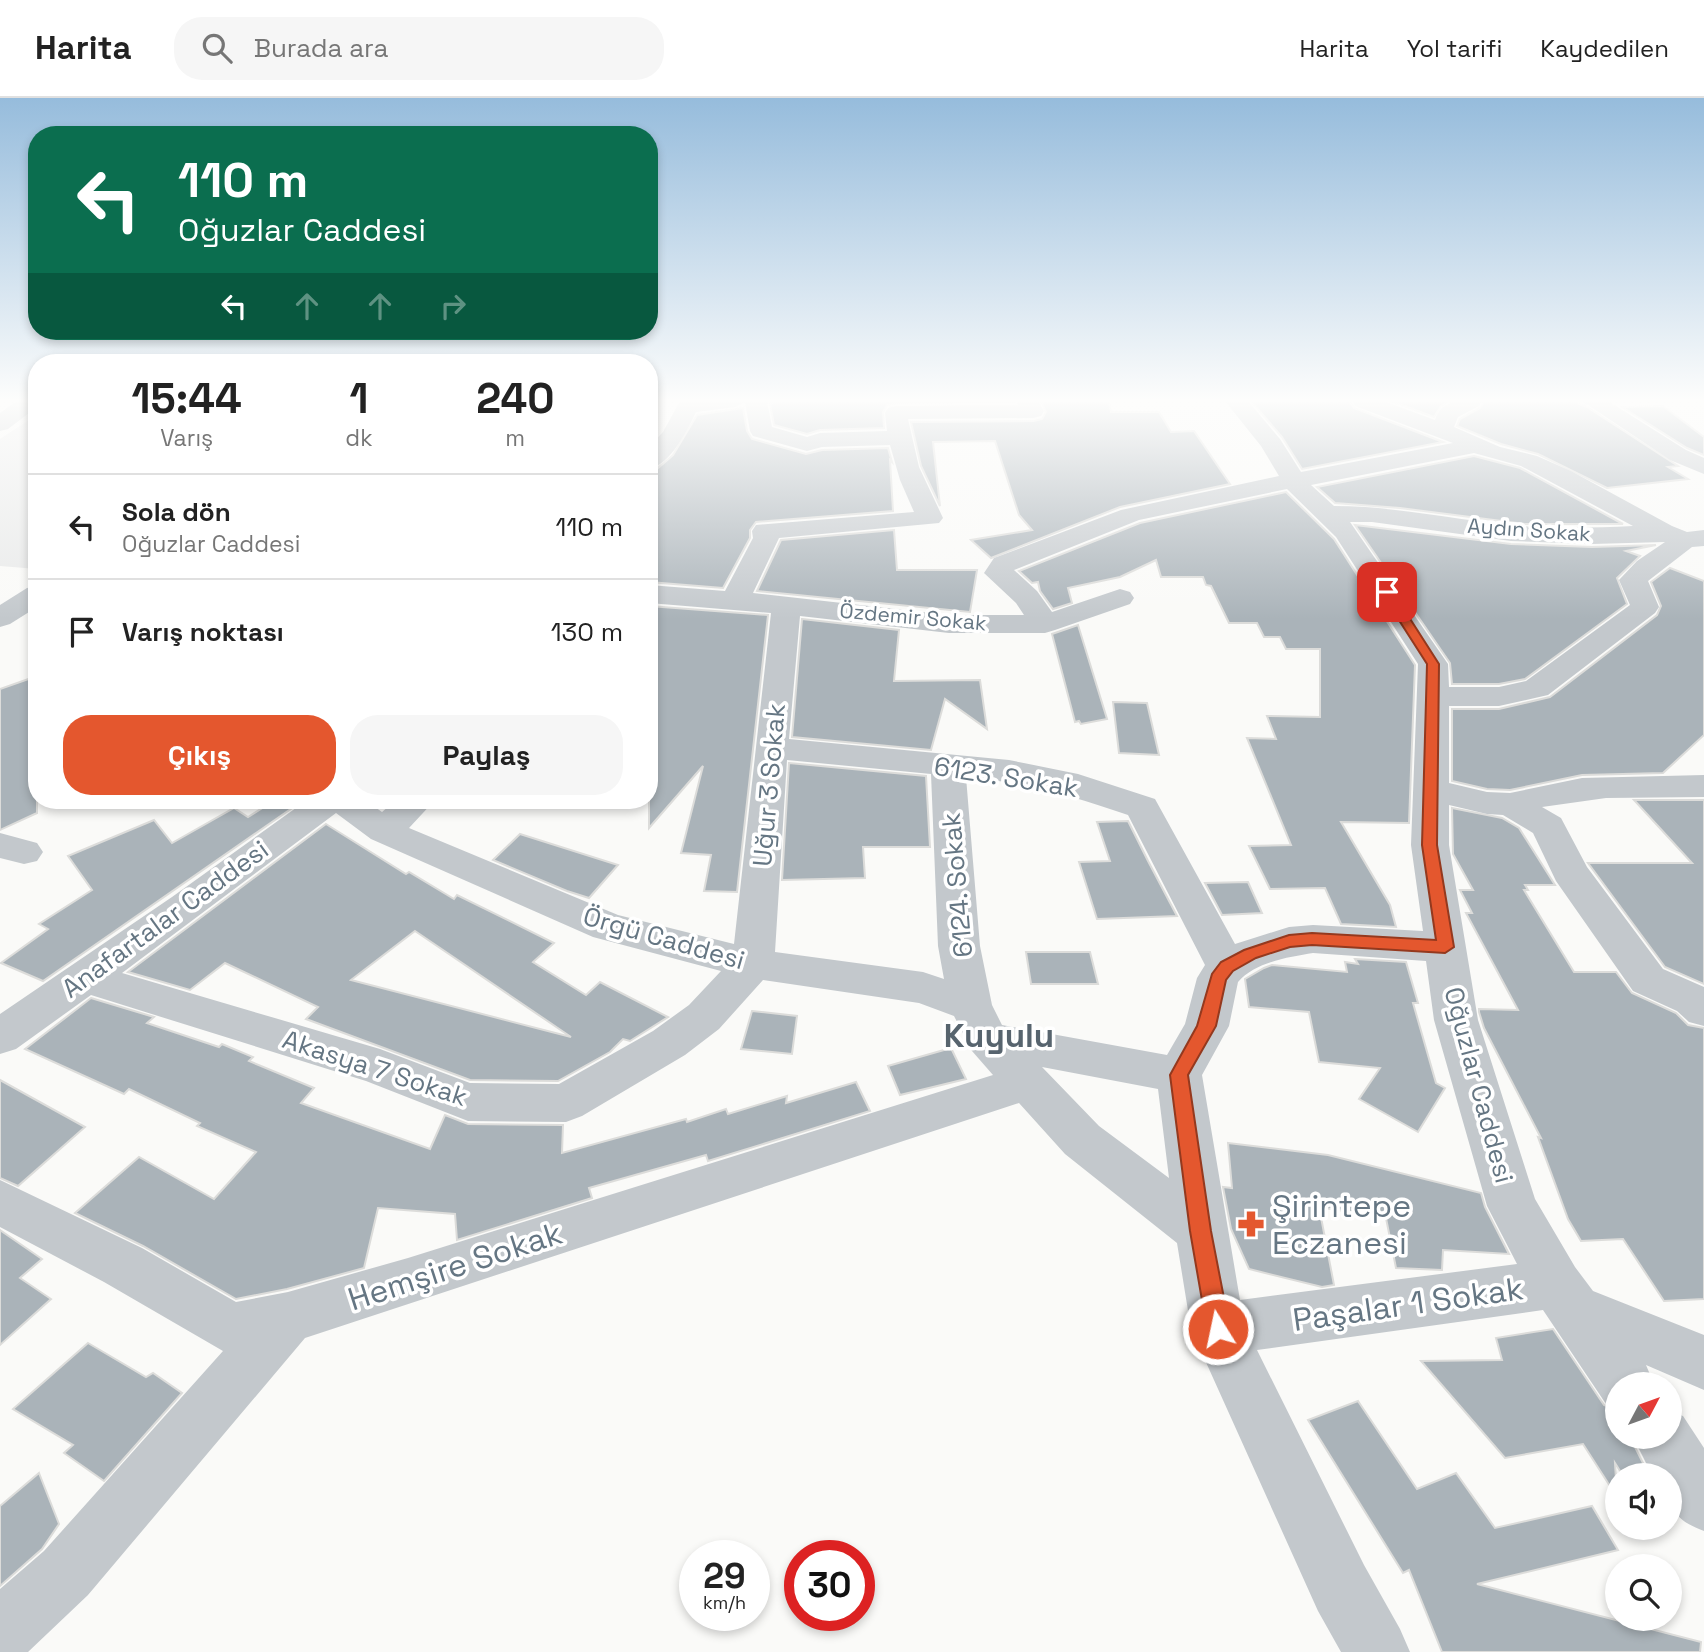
<!DOCTYPE html>
<html lang="tr">
<meta charset="utf-8">
<style>
body{margin:0;font-family:"Space Grotesk",sans-serif;background:#f6f6f6;color:#222;height:100vh;display:flex;flex-direction:column;font-size:26px;white-space:nowrap}
*{box-sizing:border-box;margin:0}
p{font-size:23px;color:#767676}
.icon{flex:none;width:38px;height:38px;fill:none;stroke:currentColor;stroke-width:2;stroke-linecap:round;stroke-linejoin:round}
.map{position:relative;flex:1;overflow:hidden}
.sheet{position:absolute;left:28px;top:256px;width:630px;height:455px;display:flex;flex-direction:column;background:#fff;border-radius:28px;box-shadow:0 4px 10px #0003}
.sheet>*{flex:none}
.hud{position:absolute;left:28px;top:28px;width:630px;height:214px;border-radius:28px;box-shadow:0 4px 10px #0003;background:#0b6e4f;color:#fff;overflow:hidden}
.needle{width:46px;rotate:49deg}
.tools{position:absolute;left:1605px;top:1274px;display:grid;gap:14px}
.tools a{display:grid;place-items:center;width:77px;height:77px;border-radius:50%;background:#fff;box-shadow:0 4px 10px #0003;font-size:35px}
.speed{position:absolute;left:679px;top:1442px;display:flex;gap:14px;font-size:35px;font-weight:700;text-align:center}
.speed>*{display:grid;place-content:center;width:91px;height:91px;border-radius:50%;background:#fff;box-shadow:0 4px 10px #0003;line-height:1}
.speed small{font-size:18px;font-weight:400}
.speed .limit{border:10px solid #d22;background:#fff;color:#111}
.pin{position:absolute;display:grid;place-items:center;width:60px;height:60px;color:#fff;margin:-30px;border-radius:14px;box-shadow:0 4px 10px #0006}
.me{position:absolute;width:77px;margin:-38px;rotate:350deg;stroke-linejoin:round;filter:drop-shadow(0 0 5px #0008)}
.turn{display:flex;align-items:center;gap:24px;height:147px;padding:0 35px;font-size:32px}
.turn .icon{width:91px;height:91px;stroke-width:2.5}
.turn b{display:block;font-size:49px;line-height:60px}
.lanes{display:flex;align-items:center;height:66px;padding:0 35px;background:#0003;justify-content:center;gap:35px;direction:ltr}
.lanes .off{opacity:.35}
.eta{display:flex;justify-content:space-evenly;align-items:center;height:119px;text-align:center}
.eta b{font-size:42px;font-weight:700;line-height:49px}
.action{display:flex;gap:14px;margin-top:auto;padding:14px 35px}
.action a{flex:1;height:80px;border-radius:28px;background:#e4572e;color:#fff;font-size:28px;font-weight:700;line-height:80px;text-align:center}
.action a+a{background:#f6f6f6;color:#222}
ul{padding:0;list-style:none}
li{display:flex;align-items:center;gap:21px;height:105px;padding:0 35px;border-top:2px solid #e0e0e0}
li div{flex:1}
li b{display:block;font-size:26px}
li em{font-style:normal}
header{display:flex;align-items:center;gap:42px;box-sizing:border-box;height:98px;padding:0 35px;background:#fff;border-bottom:2px solid #e0e0e0}
header strong{font-size:33px}
nav{display:flex;gap:38px;margin-inline-start:auto;font-size:24px}
.search{width:490px;height:63px;background:#f6f6f6;display:flex;align-items:center;gap:18px;box-sizing:border-box;padding:0 24px;border-radius:28px;color:#767676;font-size:26px}
.map>svg:first-child{display:block}
.built{fill:#e8e9e9}
.building{fill:#aab3b9;stroke:#dcdcda;stroke-width:2;fill-rule:evenodd}
.lines{fill:none;stroke-linecap:round;stroke-linejoin:round}
.minor{fill:#c3c8cc;fill-rule:evenodd}
.route{fill:#e4572e;stroke:#94391e;stroke-width:2}
.labels{text-anchor:middle;stroke-width:7;stroke-linejoin:round;paint-order:stroke}
.far-street-label{font-size:21px;fill:#657683;stroke:#fff}
.street-label{font-size:26px;fill:#657683;stroke:#fff}
.near-poi-label{font-size:32px;fill:#657683;stroke:#fff;text-anchor:start}
.near-street-label{font-size:32px;fill:#657683;stroke:#fff}
.district-label{font-size:33px;font-weight:bold;fill:#57646e;stroke:#fff}
</style>
<header>
<strong>Harita</strong>
<div class="search"><svg class="icon" aria-label="search" viewBox="0 0 24 24"><circle cx="10" cy="10" r="6"/><path d="M15 15l6 6"/></svg>Burada ara</div>
<nav><a>Harita</a><a>Yol tarifi</a><a>Kaydedilen</a></nav>
</header>
<div class="map">
<svg width="1704" height="1554" viewBox="0 0 1704 1554">
<rect width="100%" height="100%" fill="#fafaf8"/>
<polygon class="built" points="29,322 37,322 37,471 0,468 0,341"/>
<g class="building">
<polygon points="782,303 1014,303 1014,304 895,305 887,307 883,314 884,330 820,332 807,336 774,327 770,306"/>
<polygon points="1041,303 1109,303 1111,314 1159,314 1171,334 1194,333 1230,386 1120,409 991,460 971,442 1032,432 1019,417 995,343 933,344 940,408 921,368 911,324 1034,323 1042,321 1046,314"/>
<polygon points="1251,303 1349,303 1354,310 1443,344 1302,371 1282,339"/>
<polygon points="1391,303 1449,303 1441,308 1434,319"/>
<polygon points="1485,303 1572,303 1587,309 1678,368 1668,369 1688,381 1607,390 1538,356 1501,346 1457,328 1460,321 1480,310"/>
<polygon points="1663,308 1704,339 1704,357 1687,350 1622,309"/>
<polygon points="743,310 747,333 752,341 806,356 822,352 888,350 892,364 890,362 893,413 756,424 750,432 750,440 723,490 649,484 649,373 658,370 673,357 697,317"/>
<polygon points="1474,358 1520,370 1623,426 1525,426 1400,410 1335,405 1317,389"/>
<polygon points="1286,394 1334,441 1415,567 1409,725 1341,724 1390,807 1396,829 1341,826 1325,790 1270,791 1249,748 1291,747 1247,640 1276,641 1267,618 1320,619 1320,551 1286,551 1280,539 1264,539 1257,525 1229,525 1211,488 1206,487 1203,479 1161,479 1156,462 1120,479 1068,490 1072,505 1053,511 1040,493 1038,484 1032,485 1019,473 1140,425"/>
<polygon points="1355,427 1511,446 1592,449 1656,447 1626,453 1640,458 1617,480 1627,506 1525,581 1499,586 1452,586 1450,565"/>
<polygon points="894,432 897,472 977,472 970,514 757,493 781,442"/>
<polygon points="1670,470 1704,483 1704,637 1663,675 1582,677 1510,692 1487,691 1452,683 1452,611 1499,611 1550,599 1657,517 1661,508 1651,484"/>
<polygon points="649,508 768,517 737,794 704,793 711,757 681,755 703,668 649,730"/>
<polygon points="802,521 899,532 894,583 980,582 987,631 945,601 931,652 792,639"/>
<polygon points="1078,527 1107,621 1081,626 1079,623 1075,624 1052,536"/>
<polygon points="37,578 37,715 0,732 0,591"/>
<polygon points="1113,604 1147,605 1159,657 1119,655"/>
<polygon points="789,665 926,678 930,749 863,749 865,780 782,782"/>
<polygon points="275,702 284,702 295,708 43,883 1,865 48,831 39,826 92,792 68,758 154,722 172,745 234,710 248,719"/>
<polygon points="1634,702 1704,702 1704,886 1665,869 1588,765 1692,765"/>
<polygon points="1452,710 1502,720 1519,730 1555,787 1525,787 1528,792 1524,792 1574,874 1616,874 1632,895 1676,915 1688,927 1704,930 1704,1201 1664,1203 1623,1141 1581,1143 1568,1121 1538,1039 1541,1040 1484,930 1479,914 1479,911 1518,912 1466,815 1472,815 1460,792 1473,792 1453,756"/>
<polygon points="1128,723 1148,763 1177,818 1097,821 1079,764 1110,763 1097,724"/>
<path d="M326,726L406,776L409,774L454,801L457,797L554,845L533,864L586,897L600,884L668,919L630,943L623,941L610,954L558,983L470,982L306,921L318,909L225,865L190,892L128,874ZM415,833L571,939L351,882Z"/>
<polygon points="520,736 618,767 589,800 567,793 493,762"/>
<polygon points="1248,784 1262,815 1222,817 1205,785"/>
<polygon points="1026,854 1090,854 1098,886 1031,886"/>
<polygon points="1355,861 1406,864 1418,905 1413,905 1436,985 1445,990 1418,1034 1359,1001 1380,970 1319,964 1309,914 1249,909 1245,881 1264,870 1272,867 1347,874 1345,864 1358,866"/>
<polygon points="91,900 154,919 147,925 219,949 222,946 253,959 249,963 314,990 301,1005 430,1051 445,1017 468,1026 563,1027 562,1055 686,1021 687,1024 726,1011 728,1016 787,998 786,1005 856,984 870,1013 708,1063 706,1057 589,1090 592,1100 457,1142 455,1116 378,1110 364,1170 287,1191 236,1201 143,1148 75,1115 139,1059 214,1101 256,1054 197,1028 200,1025 129,991 124,996 25,951"/>
<polygon points="752,913 797,918 792,956 741,951"/>
<polygon points="951,950 966,981 900,997 888,968"/>
<polygon points="0,982 85,1029 18,1088 0,1080"/>
<polygon points="1228,1045 1328,1057 1481,1095 1485,1109 1509,1156 1443,1152 1442,1172 1396,1170 1386,1120 1319,1109 1334,1187 1322,1189 1249,1171 1231,1131 1223,1089 1232,1090"/>
<polygon points="0,1132 42,1161 20,1180 51,1201 0,1247"/>
<polygon points="1553,1231 1604,1307 1617,1312 1617,1339 1630,1339 1646,1371 1622,1376 1615,1365 1617,1399 1583,1346 1505,1360 1421,1263 1502,1262 1496,1240"/>
<polygon points="88,1245 146,1279 153,1275 182,1295 104,1383 64,1355 73,1347 13,1311"/>
<polygon points="1358,1303 1417,1391 1456,1375 1495,1430 1592,1408 1618,1452 1477,1486 1701,1544 1700,1554 1442,1554 1409,1472 1403,1475 1308,1322"/>
<polygon points="39,1375 59,1426 42,1451 0,1488 0,1408"/>
</g>
<g class="lines">
<g class="minor">
<polygon points="17,303 37,303 37,309 8,331 0,333 0,315"/>
<path d="M680,303H767L772,329L807,339L820,335L887,333L885,315L888,310L896,308L1018,307L1016,303H1038L1044,313L1041,318L1033,320L908,321L919,369L943,420L939,425L779,440L753,495L949,517H1024L1016,505L984,475L994,460L1121,412L1279,378L1261,348L1225,303H1248L1280,341L1301,374L1453,345L1355,308L1352,303H1383L1435,322C1442,300 1463,303 1482,303L1479,308L1458,319L1454,329L1500,349L1537,358L1571,373L1672,428L1687,434L1704,432V448L1692,449L1648,483L1659,509L1655,515L1548,597L1499,608H1449V685L1487,694L1510,695L1582,680L1704,677V699L1606,700L1542,709L1561,720L1587,769L1663,871L1704,889V928L1689,924L1677,913L1633,893L1556,783L1533,735L1503,717L1487,716L1449,707V747L1478,922L1535,1101L1575,1169L1593,1193L1704,1237V1292L1646,1267L1654,1286H1617V1310L1606,1306L1543,1212L1257,1252L1364,1467L1400,1531L1410,1554H1341L1318,1513L1191,1231L1177,1145L1065,1056L1019,1005L305,1240L88,1497L28,1554H0V1491L44,1453L223,1253L104,1184L0,1129V1082L142,1150L236,1204L288,1194L408,1160L993,977L972,953L954,918L919,905L763,882L719,931L685,957L582,1018L566,1024L468,1023L366,983L91,897L16,951L0,956V916L172,799L307,702H365L382,714L396,702H435L409,730L618,817L734,846L771,515L649,505V487L725,493L753,440L752,433L756,427L914,414L900,382L890,347L822,349L807,353L753,338L750,333L745,304L735,309L696,314C687,333 671,366 649,371V349L663,334ZM1474,355L1521,368L1633,428C1592,430 1550,431 1510,427C1451,421 1393,408 1334,408L1311,387ZM1287,391L1336,439L1418,566L1411,747L1423,833L1313,827L1289,829L1235,846L1155,701L1078,676L1009,662L789,641L800,518L949,535H1045L1055,532L1130,506L1134,500L1130,494L1120,491L1052,514L1037,493L1014,472L1139,422ZM1350,424H1372L1511,443L1592,446L1665,444L1637,463L1619,482L1630,507L1526,583L1499,589H1449L1448,566ZM787,662L931,676L938,848L944,881L923,874L775,854ZM966,679C1027,685 1070,697 1128,717L1205,867L1197,880L1185,926L1167,957L1002,927L992,907L980,848ZM336,715L371,741L593,839L721,873L689,907L653,933L559,986L470,985L380,951L122,875ZM1313,855L1426,863L1434,922L1487,1108L1517,1166L1240,1202L1202,977L1229,928L1238,884C1255,864 1289,859 1313,855ZM1042,969L1158,991L1169,1080L1099,1028Z"/>
<polygon points="1582,303 1608,303 1686,352 1704,360 1704,376 1670,362"/>
<polygon points="37,488 37,509 10,526 0,529 0,507 27,490"/>
<polygon points="0,735 37,745 43,754 37,763 24,766 0,760"/>
<path d="M1670,1313L1683,1318L1704,1350V1433C1671,1420 1670,1411 1670,1377H1652L1633,1339H1670Z"/>
</g>
</g>
<linearGradient id="sky" x2="0" y2="1"><stop stop-color="#96bcdc"/><stop offset="0.58" stop-color="#fdfdfc"/><stop offset="1" stop-color="#fdfdfc" stop-opacity="0"/></linearGradient>
<rect width="1704" height="521" fill="url(#sky)"/>
<polygon class="route" points="1382,491 1391,491 1439,566 1437,747 1454,849 1445,855 1312,847 1290,849 1256,860 1233,873 1226,882 1216,928 1188,977 1211,1133 1230,1231 1226,1239 1218,1242 1210,1239 1207,1231 1190,1133 1170,977 1197,928 1212,876 1221,864 1244,852 1289,837 1312,835 1436,842 1422,747 1427,566 1381,494"/>
<defs>
<g id="pharmacy-bare" transform="scale(2.1)"><path d="M-2-6h4v4h4v4h-4v4h-4v-4h-4v-4h4Z" fill="#e4572e" stroke="#fff" stroke-width="2.5" paint-order="stroke"/></g>
</defs>
<g fill-rule="evenodd">
<use href="#pharmacy-bare" x="1251" y="1126"/>
</g>
<g class="labels">
<g class="far-street-label">
<text transform="translate(1529 432) rotate(4)" y="7">Aydın Sokak</text>
<text transform="translate(913 519) rotate(5)" y="7">Özdemir Sokak</text>
</g>
<g class="street-label">
<text transform="translate(1006 679) rotate(9)" y="9">6123. Sokak</text>
<text transform="translate(769 687) rotate(-85)" y="9">Uğur 3 Sokak</text>
<text transform="translate(957 787) rotate(-95)" y="9">6124. Sokak</text>
<text transform="translate(165 821) rotate(-36)" y="9">Anafartalar Caddesi</text>
<text transform="translate(664 840) rotate(16)" y="9">Örgü Caddesi</text>
<text transform="translate(375 970) rotate(18)" y="9">Akasya 7 Sokak</text>
<text transform="translate(1479 987) rotate(75)" y="9">Oğuzlar Caddesi</text>
</g>
<g class="near-poi-label">
<text x="1272" y="1119">Şirintepe<tspan x="1272" dy="37">Eczanesi</tspan></text>
</g>
<g class="near-street-label">
<text transform="translate(455 1168) rotate(-18)" y="11">Hemşire Sokak</text>
<text transform="translate(1408 1206) rotate(-8)" y="11">Paşalar 1 Sokak</text>
</g>
<g class="district-label">
<text x="999" y="949">Kuyulu</text>
</g>
</g>
</svg>
<div class="tools">
<a><svg class="needle" viewBox="-14 -14 28 28"><path d="M0-13l5 13h-10z" fill="#e53935"/><path d="M0 13l5-13h-10z" fill="#767676"/></svg></a>
<a><svg class="icon" aria-label="sound" viewBox="0 0 24 24"><path d="M4 9h4l5-4v14l-5-4H4zM17 9q2 3 0 6"/></svg></a>
<a><svg class="icon" aria-label="search" viewBox="0 0 24 24"><circle cx="10" cy="10" r="6"/><path d="M15 15l6 6"/></svg></a>
</div>
<div class="speed"><div>29<small>km/h</small></div><div class="limit">30</div></div>
<div class="pin" style="left:1387px;top:494px;background:#d93025"><svg class="icon" aria-label="arrive" viewBox="0 0 24 24"><path d="M6 21V4h12l-3 4 3 4H6"/></svg></div>
<svg class="me" style="left:1218px;top:1231px" viewBox="-20 -20 40 40"><circle r="17" fill="#e4572e" stroke="#fff" stroke-width="3"/><path d="M0-11L8 9 0 5-8 9z" fill="#fff"/></svg>
<div class="hud">
<div class="turn"><svg class="icon" aria-label="left" viewBox="0 0 24 24"><path d="M17 20v-9H6M10 6l-5 5 5 5"/></svg><div><b>110 m</b>Oğuzlar Caddesi</div></div>
<div class="lanes"><svg class="icon" aria-label="left" viewBox="0 0 24 24"><path d="M17 20v-9H6M10 6l-5 5 5 5"/></svg><svg class="icon off" aria-label="ahead" viewBox="0 0 24 24"><path d="M12 20V5M6 11l6-6 6 6"/></svg><svg class="icon off" aria-label="ahead" viewBox="0 0 24 24"><path d="M12 20V5M6 11l6-6 6 6"/></svg><svg class="icon off" aria-label="right" viewBox="0 0 24 24"><path d="M7 20v-9h11M14 6l5 5-5 5"/></svg></div>
</div>
<section class="sheet">
<div class="eta">
<div><b>15:44</b><p>Varış</p></div>
<div><b>1</b><p>dk</p></div>
<div><b>240</b><p>m</p></div>
</div>
<ul>
<li><svg class="icon" aria-label="left" viewBox="0 0 24 24"><path d="M17 20v-9H6M10 6l-5 5 5 5"/></svg><div><b>Sola dön</b><p>Oğuzlar Caddesi</p></div><em>110 m</em></li>
<li><svg class="icon" aria-label="arrive" viewBox="0 0 24 24"><path d="M6 21V4h12l-3 4 3 4H6"/></svg><div><b>Varış noktası</b></div><em>130 m</em></li>
</ul>
<div class="action"><a>Çıkış</a><a>Paylaş</a></div>
</section>
</div>
